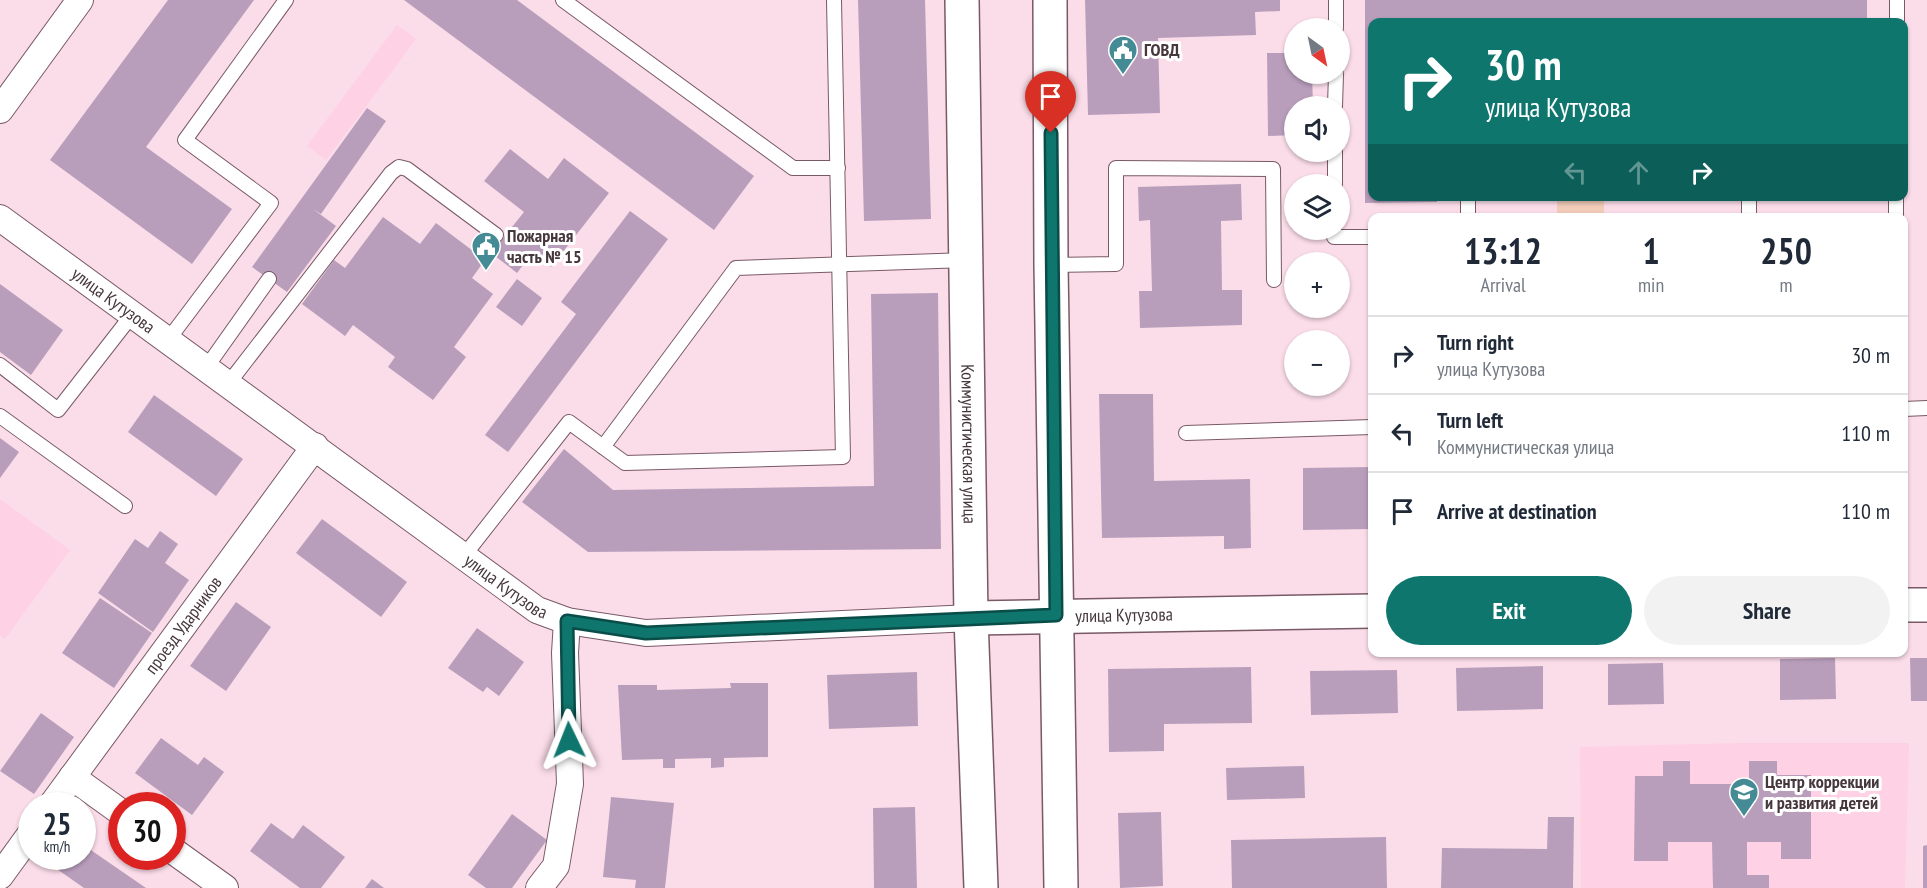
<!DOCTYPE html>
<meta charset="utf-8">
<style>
body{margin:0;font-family:"PT Sans Narrow",sans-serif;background:#f2f2f3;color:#1f2937;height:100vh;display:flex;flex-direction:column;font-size:22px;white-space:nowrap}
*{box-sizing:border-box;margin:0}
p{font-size:20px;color:#747a83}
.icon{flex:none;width:33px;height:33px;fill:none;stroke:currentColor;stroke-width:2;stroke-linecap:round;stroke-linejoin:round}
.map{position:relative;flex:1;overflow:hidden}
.panel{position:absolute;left:1368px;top:213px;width:540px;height:444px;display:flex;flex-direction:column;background:#fff;border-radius:12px;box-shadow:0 2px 4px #0004}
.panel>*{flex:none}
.banner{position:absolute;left:1368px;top:18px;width:540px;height:183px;border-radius:12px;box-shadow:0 2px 4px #0004;background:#0f766e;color:#fff;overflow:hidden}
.needle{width:39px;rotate:147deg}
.buttons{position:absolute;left:1284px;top:18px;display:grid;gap:12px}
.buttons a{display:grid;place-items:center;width:66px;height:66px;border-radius:50%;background:#fff;box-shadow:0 2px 4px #0004;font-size:30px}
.speed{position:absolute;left:18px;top:792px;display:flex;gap:12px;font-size:30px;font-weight:700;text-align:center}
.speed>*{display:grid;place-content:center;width:78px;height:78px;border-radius:50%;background:#fff;box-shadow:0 2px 4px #0004;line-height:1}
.speed small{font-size:15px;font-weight:400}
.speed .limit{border:9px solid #d22;background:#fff;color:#111}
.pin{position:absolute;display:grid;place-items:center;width:51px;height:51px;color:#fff;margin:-62px -26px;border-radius:50% 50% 50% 0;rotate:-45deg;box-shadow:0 0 6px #0007}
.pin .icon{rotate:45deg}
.me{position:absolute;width:66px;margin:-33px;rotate:358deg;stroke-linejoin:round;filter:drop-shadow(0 0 4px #0008)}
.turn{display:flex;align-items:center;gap:21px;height:126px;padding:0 18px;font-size:27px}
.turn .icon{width:78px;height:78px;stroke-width:2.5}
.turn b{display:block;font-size:42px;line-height:51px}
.lanes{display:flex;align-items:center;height:57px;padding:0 18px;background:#0003;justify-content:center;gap:30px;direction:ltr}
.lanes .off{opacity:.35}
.eta{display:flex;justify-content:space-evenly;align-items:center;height:102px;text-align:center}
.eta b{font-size:36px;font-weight:600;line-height:42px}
.action{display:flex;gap:12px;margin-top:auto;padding:12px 18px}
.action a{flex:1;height:69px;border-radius:36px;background:#0f766e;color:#fff;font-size:24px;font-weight:600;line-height:69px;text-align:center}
.action a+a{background:#f2f2f3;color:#1f2937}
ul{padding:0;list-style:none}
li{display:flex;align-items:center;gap:18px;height:78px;padding:0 18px;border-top:2px solid #e0e1e3}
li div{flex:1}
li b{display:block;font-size:22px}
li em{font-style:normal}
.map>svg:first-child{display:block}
.built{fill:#fed1e4}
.green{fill:#f1ccb9}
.building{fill:#b99ebc}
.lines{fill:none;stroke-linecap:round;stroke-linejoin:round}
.lane-casing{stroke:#795966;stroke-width:16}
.street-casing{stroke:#795966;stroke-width:28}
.secondary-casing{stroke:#795966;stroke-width:36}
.lane{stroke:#fff;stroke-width:14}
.street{stroke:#fff;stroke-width:26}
.secondary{stroke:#fff;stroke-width:33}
.route-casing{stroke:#0a4d48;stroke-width:15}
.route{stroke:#0f766e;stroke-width:10}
.labels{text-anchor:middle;stroke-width:6;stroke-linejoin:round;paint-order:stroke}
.poi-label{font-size:18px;font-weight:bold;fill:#46373d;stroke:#fff;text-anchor:start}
.street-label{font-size:18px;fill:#46373d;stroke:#fff}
</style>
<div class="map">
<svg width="1927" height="888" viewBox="0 0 1927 888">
<rect width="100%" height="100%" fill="#fbdde9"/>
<g class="built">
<polygon points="397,25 416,39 326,160 307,146"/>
<polygon points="0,499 70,550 5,639 0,635"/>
<polygon points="1738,743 1909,743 1905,888 1581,888 1580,747"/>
</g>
<rect class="green" x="1557" y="197" width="47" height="18"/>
<g class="building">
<polygon points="168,0 254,0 146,147 232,209 192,264 50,160"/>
<polygon points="404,0 517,0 754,176 714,230"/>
<polygon points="858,0 925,0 931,219 864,221"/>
<polygon points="1085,0 1280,0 1280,11 1255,12 1256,35 1158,38 1160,113 1088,115"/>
<polygon points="1365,0 1867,0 1867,22 1372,22 1372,196 1437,196 1437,202 1365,203"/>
<polygon points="1267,53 1294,53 1294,74 1312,74 1313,106 1294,106 1294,135 1268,136"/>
<polygon points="367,108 386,121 321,214 313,209 336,226 287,292 252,267"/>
<polygon points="510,149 548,179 564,158 609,193 551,267 533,252 517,273 491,253 524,212 484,181"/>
<polygon points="1241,184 1242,220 1221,221 1222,290 1242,290 1242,325 1140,328 1139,291 1152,291 1150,220 1139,221 1138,187"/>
<rect x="1664" y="196" width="34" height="3"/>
<rect x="1793" y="196" width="74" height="5"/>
<polygon points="630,211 668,239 508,452 485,435 576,314 561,302"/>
<polygon points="383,217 420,244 436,223 485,260 472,278 493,294 454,347 466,357 433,400 388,367 395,357 353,325 345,336 302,304 334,260 345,268"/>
<polygon points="517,279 542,298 522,326 496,307"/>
<polygon points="0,284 63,330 31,375 0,352"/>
<polygon points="938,293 941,549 588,552 522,502 564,449 613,490 874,486 871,294"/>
<polygon points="1099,394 1153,394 1154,481 1250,479 1251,548 1224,549 1224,536 1102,538"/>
<polygon points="154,395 243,459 216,496 128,432"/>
<polygon points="0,438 19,452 0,478"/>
<polygon points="1372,467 1372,529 1303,530 1303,468"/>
<polygon points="322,519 407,582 381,617 296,553"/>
<polygon points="160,531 178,544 165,563 189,580 153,632 98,593 135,539 148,548"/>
<polygon points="100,598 152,633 114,688 62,653"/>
<polygon points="236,602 271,627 226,691 190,666"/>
<polygon points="477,628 524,662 499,696 487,687 483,692 448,668"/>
<polygon points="1835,658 1836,699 1780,700 1780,659"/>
<polygon points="1910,658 1927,658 1927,701 1911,701"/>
<polygon points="1663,663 1664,704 1608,705 1608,664"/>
<polygon points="1543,666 1543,709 1457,711 1456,668"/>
<polygon points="1251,667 1252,723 1164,724 1164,751 1109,752 1108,669"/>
<polygon points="1397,670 1398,713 1311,715 1310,671"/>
<polygon points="917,672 918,726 829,729 827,675"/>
<polygon points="730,683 768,683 768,757 724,758 724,767 711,768 711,758 675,759 675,768 663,768 663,759 622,760 618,685 657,685 657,690 731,688"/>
<polygon points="41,713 74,737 34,794 0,771"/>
<polygon points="161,738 198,765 204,757 224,772 192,815 135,773"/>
<polygon points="1663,761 1690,761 1690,784 1749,784 1749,761 1777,761 1777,775 1811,775 1811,859 1781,859 1781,842 1747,842 1747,875 1769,875 1769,888 1713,888 1712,842 1668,842 1668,861 1634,861 1635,776 1663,776"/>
<polygon points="1304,766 1305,798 1227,800 1226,768"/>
<polygon points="611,797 674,803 665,888 635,888 636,880 603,877"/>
<polygon points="915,807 917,888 874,888 873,808"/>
<polygon points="1161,812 1163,886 1120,888 1118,813"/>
<polygon points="512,814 547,840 512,888 486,888 468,875"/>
<polygon points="1548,817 1574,817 1573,888 1441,888 1442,848 1547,849"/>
<polygon points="271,823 293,839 303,825 345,857 321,888 300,888 250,851"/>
<polygon points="1386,837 1387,888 1232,888 1231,840"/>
<polygon points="82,844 146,888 84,888 44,860 47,856 82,856"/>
<polygon points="1927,845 1927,888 1923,888 1923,846"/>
<polygon points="372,879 384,888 365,888"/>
</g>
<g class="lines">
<g class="lane-casing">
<g id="lane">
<polyline points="563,0 793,168 838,168"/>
<polyline points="1897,22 1897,0"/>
<polyline points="1336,28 1336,0"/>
<polyline points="1335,106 1336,74"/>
<polyline points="1335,184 1335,152"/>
<polyline points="1468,218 1468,196"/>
<polyline points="1749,218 1749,196"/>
<polyline points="1896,218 1896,196"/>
<polyline points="1334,230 1334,237 1372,237"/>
<polyline points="1051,265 1116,264 1116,168 1273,169 1274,280"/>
<polyline points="168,340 271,203 185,140 286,0"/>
<polyline points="0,365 58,410 132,315"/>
<polyline points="206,368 269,279"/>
<polyline points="228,384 391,173 399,167 407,169 496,235"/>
<polyline points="1904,409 1927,408"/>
<polyline points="0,416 125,506"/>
<polyline points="1186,433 1372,427"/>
<polyline points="603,447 736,268 967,260"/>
<polyline points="463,557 569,422 625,463 843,457 834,0"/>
</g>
</g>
<g class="street-casing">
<g id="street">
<polyline points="0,110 80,0"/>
<path id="s1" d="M0,218L537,610L567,621L646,633L971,618"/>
<polyline points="72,777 122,813"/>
<path id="s2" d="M51,806L315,446"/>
<polyline points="172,850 225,888"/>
<polyline points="0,876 32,832"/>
<polyline points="539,888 556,866 570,784 565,653 567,621"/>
</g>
</g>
<g class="secondary-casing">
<g id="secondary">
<path id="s3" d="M962,0L971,618L981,888"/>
<polyline points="1050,0 1051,265 1061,888"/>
<polyline points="1904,605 1927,605"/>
<path id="s4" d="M971,618L1372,611"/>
</g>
</g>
<use href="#lane" class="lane"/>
<use href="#street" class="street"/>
<use href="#secondary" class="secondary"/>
</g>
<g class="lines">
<g class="route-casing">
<polyline id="route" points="569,740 567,621 646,633 1056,615 1051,133"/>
</g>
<use href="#route" class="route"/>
</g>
<defs>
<g id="civic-pin" transform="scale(1.5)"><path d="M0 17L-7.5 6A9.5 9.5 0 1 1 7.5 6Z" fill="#458b95" stroke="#fff"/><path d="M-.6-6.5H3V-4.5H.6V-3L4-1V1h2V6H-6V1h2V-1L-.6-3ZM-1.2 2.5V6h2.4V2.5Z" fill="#fff"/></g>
<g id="school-pin" transform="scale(1.5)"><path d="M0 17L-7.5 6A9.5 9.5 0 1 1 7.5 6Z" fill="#458b95" stroke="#fff"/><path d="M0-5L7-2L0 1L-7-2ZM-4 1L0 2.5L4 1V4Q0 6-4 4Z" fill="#fff"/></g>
</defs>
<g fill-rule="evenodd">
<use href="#civic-pin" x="1123" y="50"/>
<use href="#civic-pin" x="486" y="246"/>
<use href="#school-pin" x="1744" y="792"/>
</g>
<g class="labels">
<g class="poi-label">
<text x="1144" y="56">ГОВД</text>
<text x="507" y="242">Пожарная<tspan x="507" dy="21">часть № 15</tspan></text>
<text x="1765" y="788">Центр коррекции<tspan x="1765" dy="21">и развития детей</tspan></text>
</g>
<g class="street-label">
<text dy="6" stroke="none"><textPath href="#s1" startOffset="140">улица Кутузова</textPath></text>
<text dy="6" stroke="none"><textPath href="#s3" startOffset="444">Коммунистическая улица</textPath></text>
<text dy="6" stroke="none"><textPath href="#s1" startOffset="626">улица Кутузова</textPath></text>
<text dy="6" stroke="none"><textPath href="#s4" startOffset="153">улица Кутузова</textPath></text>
<text dy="6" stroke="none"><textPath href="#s2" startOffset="224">проезд Ударников</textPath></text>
</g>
</g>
</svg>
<div class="buttons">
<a><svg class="needle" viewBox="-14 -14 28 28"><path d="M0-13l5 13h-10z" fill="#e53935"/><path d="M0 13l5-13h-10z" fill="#747a83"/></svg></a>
<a><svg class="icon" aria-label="sound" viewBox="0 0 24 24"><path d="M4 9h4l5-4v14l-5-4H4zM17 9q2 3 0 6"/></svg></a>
<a><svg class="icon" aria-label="layers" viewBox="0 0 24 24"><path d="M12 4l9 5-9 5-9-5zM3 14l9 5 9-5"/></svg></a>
<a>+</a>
<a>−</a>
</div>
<div class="speed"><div>25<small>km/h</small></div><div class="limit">30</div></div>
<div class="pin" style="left:1051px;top:133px;background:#d93025"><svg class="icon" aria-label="arrive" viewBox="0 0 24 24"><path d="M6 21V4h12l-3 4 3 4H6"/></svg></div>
<svg class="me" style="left:569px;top:740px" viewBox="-20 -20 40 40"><path d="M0-17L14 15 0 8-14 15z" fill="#0f766e" stroke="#fff" stroke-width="4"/></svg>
<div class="banner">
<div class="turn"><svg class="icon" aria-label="right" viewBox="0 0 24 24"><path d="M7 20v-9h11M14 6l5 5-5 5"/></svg><div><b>30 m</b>улица Кутузова</div></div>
<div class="lanes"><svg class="icon off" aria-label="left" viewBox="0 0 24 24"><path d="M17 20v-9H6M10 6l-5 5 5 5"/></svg><svg class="icon off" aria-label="ahead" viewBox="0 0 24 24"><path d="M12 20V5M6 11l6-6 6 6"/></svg><svg class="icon" aria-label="right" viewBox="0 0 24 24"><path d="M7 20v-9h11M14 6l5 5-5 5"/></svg></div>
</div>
<section class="panel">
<div class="eta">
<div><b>13:12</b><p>Arrival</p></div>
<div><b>1</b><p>min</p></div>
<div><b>250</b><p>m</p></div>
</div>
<ul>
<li><svg class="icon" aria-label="right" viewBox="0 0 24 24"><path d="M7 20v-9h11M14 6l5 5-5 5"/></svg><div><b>Turn right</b><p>улица Кутузова</p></div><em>30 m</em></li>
<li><svg class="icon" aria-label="left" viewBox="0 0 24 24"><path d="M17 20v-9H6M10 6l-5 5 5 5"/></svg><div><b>Turn left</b><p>Коммунистическая улица</p></div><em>110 m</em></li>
<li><svg class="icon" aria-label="arrive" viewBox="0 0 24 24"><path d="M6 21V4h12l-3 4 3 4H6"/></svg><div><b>Arrive at destination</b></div><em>110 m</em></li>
</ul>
<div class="action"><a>Exit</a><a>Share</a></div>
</section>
</div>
